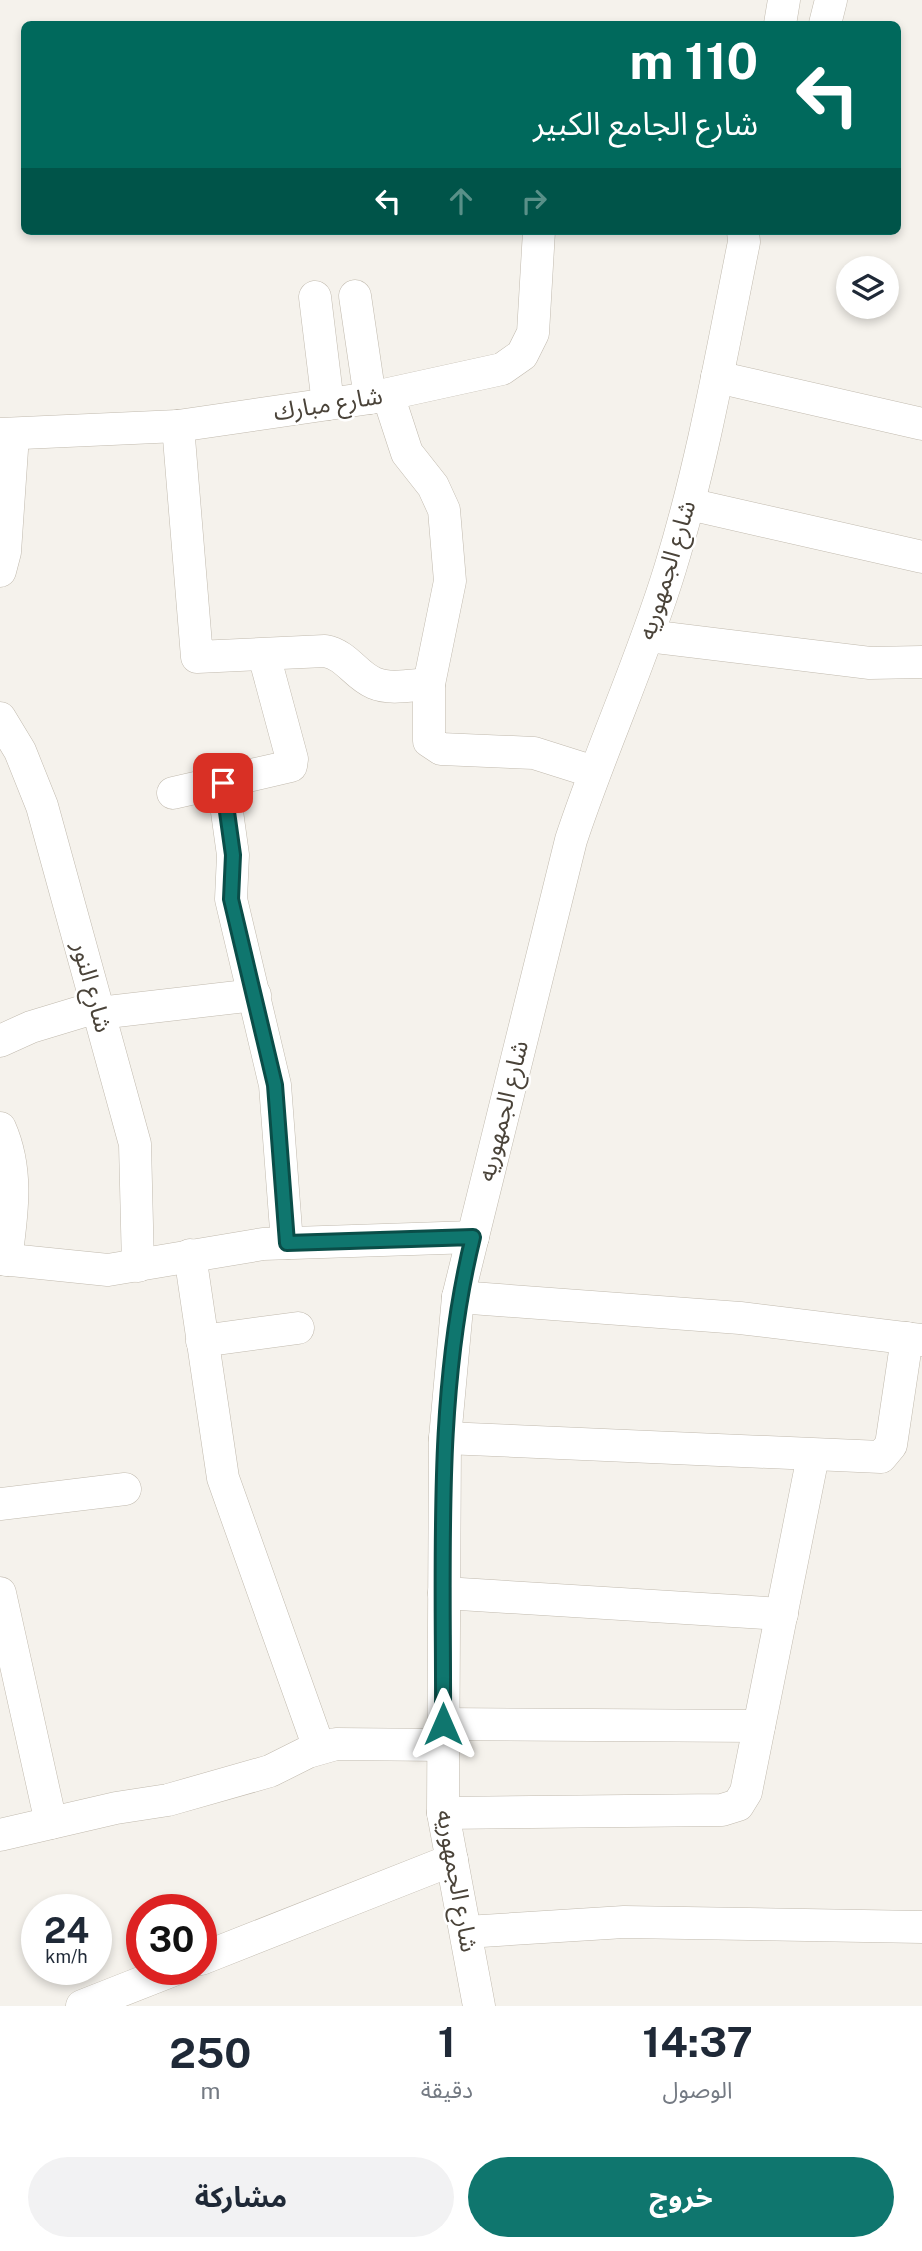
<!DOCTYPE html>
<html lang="ar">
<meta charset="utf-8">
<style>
body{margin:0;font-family:"Public Sans","Noto Sans Arabic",sans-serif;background:#f2f2f3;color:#1f2937;direction:rtl;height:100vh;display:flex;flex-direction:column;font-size:26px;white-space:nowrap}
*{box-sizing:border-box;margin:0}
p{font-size:23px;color:#747a83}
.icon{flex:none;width:38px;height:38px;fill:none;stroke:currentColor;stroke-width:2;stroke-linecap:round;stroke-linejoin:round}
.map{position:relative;height:2006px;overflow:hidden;direction:ltr}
.panel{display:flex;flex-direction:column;background:#fff;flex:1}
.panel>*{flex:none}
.banner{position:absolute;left:21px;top:21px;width:880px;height:214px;border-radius:10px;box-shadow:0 4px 10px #0003;direction:rtl;background:#00695c;color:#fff;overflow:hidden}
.fabs{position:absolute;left:836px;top:256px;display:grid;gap:14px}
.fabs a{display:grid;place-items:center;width:63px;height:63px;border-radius:50%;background:#fff;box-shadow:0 4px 10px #0003;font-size:35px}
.speed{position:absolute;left:21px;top:1894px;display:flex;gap:14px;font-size:35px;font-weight:700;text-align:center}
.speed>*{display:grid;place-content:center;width:91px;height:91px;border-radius:50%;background:#fff;box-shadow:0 4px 10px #0003;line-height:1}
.speed small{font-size:18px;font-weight:400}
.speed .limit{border:10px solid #d22;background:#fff;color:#111}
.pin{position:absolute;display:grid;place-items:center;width:60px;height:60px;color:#fff;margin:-30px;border-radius:14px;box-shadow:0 4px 10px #0006}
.me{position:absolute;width:77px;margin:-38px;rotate:0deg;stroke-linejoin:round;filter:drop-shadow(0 0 5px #0008)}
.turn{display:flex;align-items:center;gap:24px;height:147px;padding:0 28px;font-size:32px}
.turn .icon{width:91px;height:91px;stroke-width:2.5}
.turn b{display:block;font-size:49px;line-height:60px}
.lanes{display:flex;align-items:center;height:66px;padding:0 28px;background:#0003;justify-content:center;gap:35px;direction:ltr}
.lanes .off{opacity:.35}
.eta{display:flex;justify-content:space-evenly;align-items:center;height:119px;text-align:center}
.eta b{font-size:42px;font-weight:700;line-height:49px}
.cta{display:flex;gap:14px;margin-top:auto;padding:14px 28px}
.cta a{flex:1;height:80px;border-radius:42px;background:#0f766e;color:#fff;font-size:28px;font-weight:700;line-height:80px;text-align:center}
.cta a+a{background:#f2f2f3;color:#1f2937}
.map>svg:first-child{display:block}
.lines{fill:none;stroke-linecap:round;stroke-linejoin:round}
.minor-casing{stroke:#c1baae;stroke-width:33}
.minor{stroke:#fff;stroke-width:32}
.route-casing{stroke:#0a4d48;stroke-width:18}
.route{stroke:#0f766e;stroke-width:12}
.labels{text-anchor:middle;stroke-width:5;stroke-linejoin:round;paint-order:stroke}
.street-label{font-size:24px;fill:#4a4339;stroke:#fff}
</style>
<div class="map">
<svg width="922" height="2006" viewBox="0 0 922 2006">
<rect width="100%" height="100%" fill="#f5f2ec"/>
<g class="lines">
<g class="minor-casing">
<g id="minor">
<polyline points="780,24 784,0"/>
<polyline points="825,24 831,0"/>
<polyline points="355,296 370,398"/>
<polyline points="315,297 328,404"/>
<polyline points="717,377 922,424"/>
<polyline points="388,395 407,453 433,486 444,510 450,581 429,684 429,741 441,749 534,753 594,772"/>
<path d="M178,426L197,657L325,651C347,655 355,675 374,683C390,690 412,685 429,684"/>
<polyline points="0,434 178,426 370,398 502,369 522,355 533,333 539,231"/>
<polyline points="689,504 922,557"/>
<polyline points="0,571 5,552 13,435"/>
<polyline points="648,636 870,663 922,662"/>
<polyline points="0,718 20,751 42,806 135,1144 138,1266"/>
<polyline points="223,783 233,855 231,899 275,1085 287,1243"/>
<polyline points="173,793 291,766 292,759 264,655"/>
<polyline points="99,1013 255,995"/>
<polyline points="0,1041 31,1027 97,1007"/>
<path d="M0,1128C19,1171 12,1214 6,1260"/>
<polyline points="190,1255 223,1478 319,1748"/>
<polyline points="0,1259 108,1270 263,1244 473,1237"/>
<polyline points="458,1297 740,1318 922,1340"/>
<polyline points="202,1341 298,1328"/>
<polyline points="445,1438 881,1457 891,1445 907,1338"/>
<polyline points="0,1504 125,1489"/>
<polyline points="0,1593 51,1823"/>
<polyline points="444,1593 782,1614"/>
<polyline points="443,1724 759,1726"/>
<polyline points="443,1813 722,1810 738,1805 746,1792 813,1456"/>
<polyline points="0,1835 116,1808 168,1800 270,1771 308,1752 336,1744 443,1745"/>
<polyline points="466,1932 624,1922 922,1927"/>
<polyline points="201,1959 452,1860"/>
<polyline points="82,2006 176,1969"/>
<path d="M479,2006L443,1813L445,1438L458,1297L571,840C601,749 642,661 670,569C703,462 722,351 744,242L743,231"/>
</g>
</g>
<use href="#minor" class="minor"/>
</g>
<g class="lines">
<g class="route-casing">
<path id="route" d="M223,783L233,855L231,899L275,1085L287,1243L473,1237C434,1395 444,1562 443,1724"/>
</g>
<use href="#route" class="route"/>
</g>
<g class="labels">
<g class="street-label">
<text transform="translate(328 404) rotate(-9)" y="8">شارع مبارك</text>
<text transform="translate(667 570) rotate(-73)" y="8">شارع الجمهوريه</text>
<text transform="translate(92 987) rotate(75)" y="8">شارع النور</text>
<text transform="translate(503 1111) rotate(-76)" y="8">شارع الجمهوريه</text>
<text transform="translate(457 1881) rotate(80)" y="8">شارع الجمهوريه</text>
</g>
</g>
</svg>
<div class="fabs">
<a><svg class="icon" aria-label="layers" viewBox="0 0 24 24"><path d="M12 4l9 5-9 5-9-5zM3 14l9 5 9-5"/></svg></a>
</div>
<div class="speed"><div>24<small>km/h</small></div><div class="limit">30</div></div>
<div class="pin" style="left:223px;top:783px;background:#d93025"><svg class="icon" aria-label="arrive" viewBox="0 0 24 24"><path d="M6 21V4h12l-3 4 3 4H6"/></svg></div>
<svg class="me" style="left:443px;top:1724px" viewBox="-20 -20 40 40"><path d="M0-17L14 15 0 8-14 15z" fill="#0f766e" stroke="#fff" stroke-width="4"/></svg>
<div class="banner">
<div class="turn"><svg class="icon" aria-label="left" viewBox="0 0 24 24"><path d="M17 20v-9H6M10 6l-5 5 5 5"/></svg><div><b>110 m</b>شارع الجامع الكبير</div></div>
<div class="lanes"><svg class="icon" aria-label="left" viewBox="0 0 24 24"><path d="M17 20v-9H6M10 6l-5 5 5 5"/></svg><svg class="icon off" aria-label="ahead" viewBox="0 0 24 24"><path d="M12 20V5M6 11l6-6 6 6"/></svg><svg class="icon off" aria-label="right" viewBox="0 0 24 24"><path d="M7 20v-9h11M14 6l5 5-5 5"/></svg></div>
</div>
</div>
<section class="panel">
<div class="eta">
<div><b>14:37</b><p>الوصول</p></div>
<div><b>1</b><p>دقيقة</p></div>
<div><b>250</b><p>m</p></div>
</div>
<div class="cta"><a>خروج</a><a>مشاركة</a></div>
</section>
